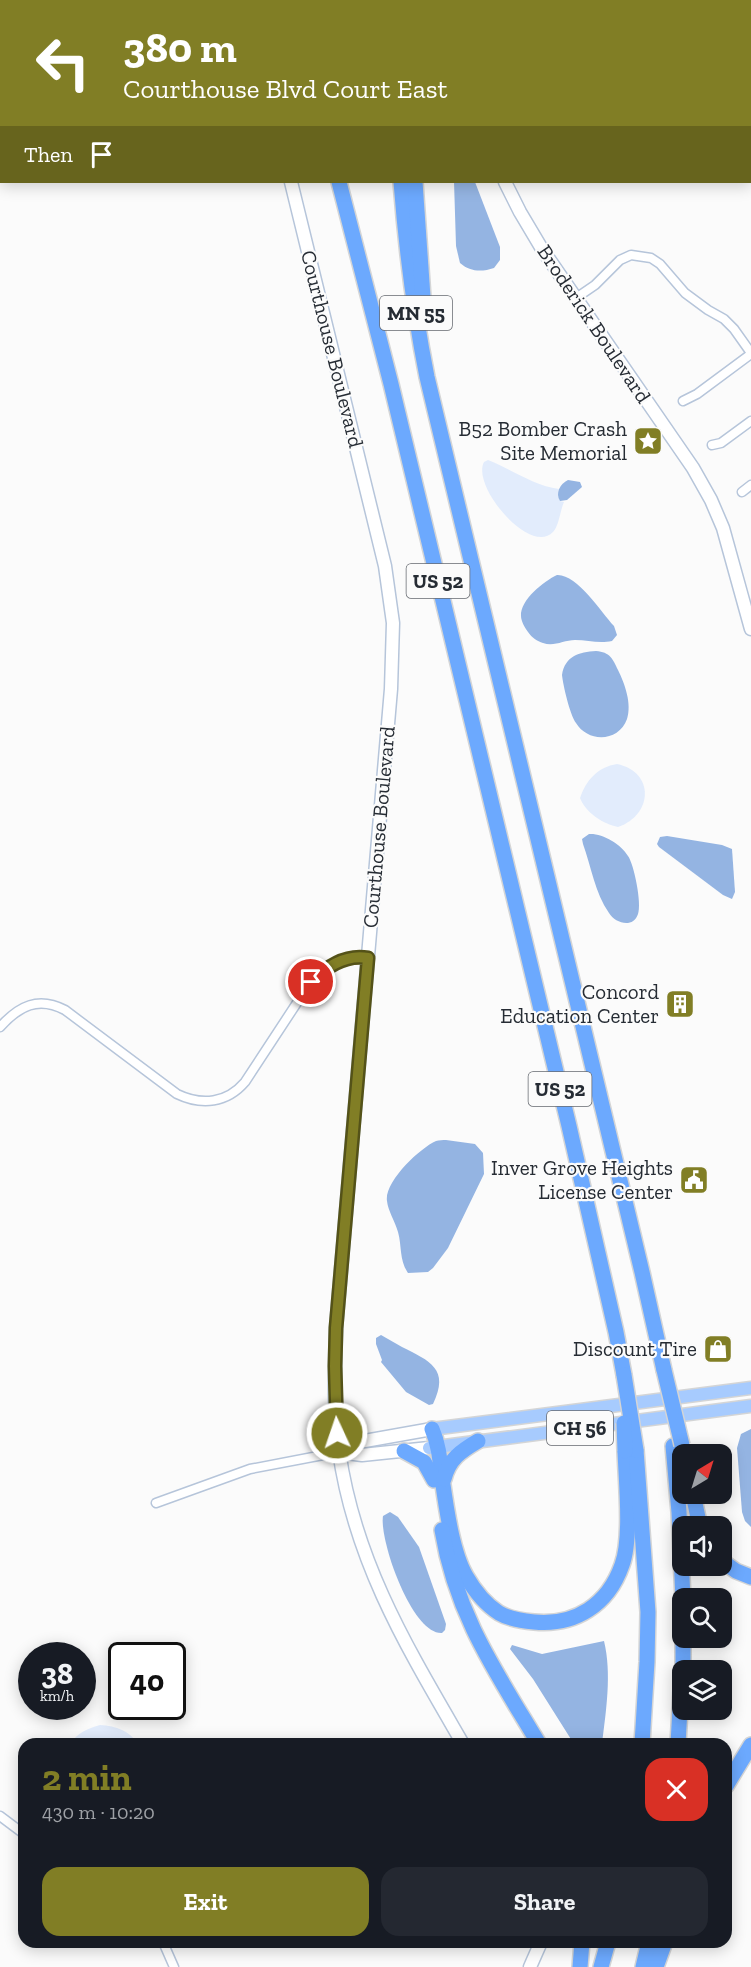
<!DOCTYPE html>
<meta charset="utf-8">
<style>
body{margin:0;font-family:"Zilla Slab",serif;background:#242831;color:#f1f3f6;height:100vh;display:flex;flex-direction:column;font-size:22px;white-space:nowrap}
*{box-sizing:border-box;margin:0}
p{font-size:20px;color:#9ea1a6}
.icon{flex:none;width:33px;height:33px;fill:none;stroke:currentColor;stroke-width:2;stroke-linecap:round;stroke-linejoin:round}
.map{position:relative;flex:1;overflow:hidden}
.drawer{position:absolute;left:18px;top:1738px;width:714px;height:210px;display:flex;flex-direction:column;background:#171b24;border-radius:18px;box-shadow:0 3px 15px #0003}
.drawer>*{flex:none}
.top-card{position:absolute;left:0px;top:0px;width:752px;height:183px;box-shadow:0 3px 15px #0003;background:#817e25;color:#fff;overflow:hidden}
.needle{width:39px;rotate:38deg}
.controls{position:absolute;left:672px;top:1444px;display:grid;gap:12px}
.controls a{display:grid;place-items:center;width:60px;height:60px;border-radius:12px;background:#171b24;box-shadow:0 3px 15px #0003;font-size:30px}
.speed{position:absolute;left:18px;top:1642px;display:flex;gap:12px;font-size:30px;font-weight:700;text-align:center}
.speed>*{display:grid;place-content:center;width:78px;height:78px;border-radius:50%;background:#171b24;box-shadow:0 3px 15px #0003;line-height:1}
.speed small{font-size:15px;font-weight:400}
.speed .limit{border:3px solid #111;border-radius:9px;background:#fff;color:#111}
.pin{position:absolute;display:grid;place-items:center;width:51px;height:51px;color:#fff;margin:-26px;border:3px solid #fff;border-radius:50%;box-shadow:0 2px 6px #0007}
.me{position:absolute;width:66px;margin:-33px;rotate:357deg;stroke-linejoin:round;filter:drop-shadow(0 0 4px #0008)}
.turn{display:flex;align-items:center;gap:21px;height:126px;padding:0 24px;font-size:27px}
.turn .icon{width:78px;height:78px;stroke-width:2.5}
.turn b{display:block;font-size:42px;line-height:51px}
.then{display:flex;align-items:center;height:57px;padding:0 24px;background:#0003;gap:12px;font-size:22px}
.round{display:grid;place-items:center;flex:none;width:63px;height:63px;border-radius:18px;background:#242831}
.overview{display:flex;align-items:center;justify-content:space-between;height:102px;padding:0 24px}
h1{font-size:36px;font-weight:700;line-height:45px;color:#817e25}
.primary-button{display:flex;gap:12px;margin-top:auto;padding:12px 24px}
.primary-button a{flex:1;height:69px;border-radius:18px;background:#817e25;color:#fff;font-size:24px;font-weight:700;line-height:69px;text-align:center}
.primary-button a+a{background:#242831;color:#f1f3f6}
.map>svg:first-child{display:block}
.green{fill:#e2ecfc}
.water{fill:#94b4e2}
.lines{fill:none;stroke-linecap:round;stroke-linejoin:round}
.street-casing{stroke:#b6c5da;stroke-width:11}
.secondary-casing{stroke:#b6c5da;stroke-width:15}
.primary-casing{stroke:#d4d5d6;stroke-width:15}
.highway-casing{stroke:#d4d5d6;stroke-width:18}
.street{stroke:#fff;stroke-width:8}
.secondary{stroke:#fff;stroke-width:12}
.primary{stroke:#a7cbfe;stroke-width:12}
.highway{stroke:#6ca9fe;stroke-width:15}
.highway-bridge-casing{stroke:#d4d5d6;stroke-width:18;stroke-linecap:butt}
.highway-bridge{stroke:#6ca9fe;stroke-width:15}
.route-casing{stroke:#545218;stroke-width:15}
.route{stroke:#817e25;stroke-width:10}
.labels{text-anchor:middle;stroke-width:4.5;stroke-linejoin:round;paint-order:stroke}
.shield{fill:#fbfbfb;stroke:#666a70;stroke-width:1.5}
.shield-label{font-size:20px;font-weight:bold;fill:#262c34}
.street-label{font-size:21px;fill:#262c34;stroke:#fbfbfb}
.poi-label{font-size:21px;fill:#262c34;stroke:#fbfbfb;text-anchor:end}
</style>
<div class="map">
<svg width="751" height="1967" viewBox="0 0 751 1967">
<rect width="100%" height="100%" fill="#fbfbfb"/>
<g class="green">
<path d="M488,460C511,469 534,486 559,489L558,495L560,501L564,502C560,511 559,526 553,532C530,556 471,486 484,462Z"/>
<path d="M617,764C655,772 653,815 618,827C603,824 586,813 580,798C586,780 598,767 617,764Z"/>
<path d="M100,1725C116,1726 130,1731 138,1744H71C76,1733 89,1728 100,1725Z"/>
</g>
<g class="water">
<path d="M454,182H475L500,247V260L494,268C482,272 470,272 460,263L456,246Z"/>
<path d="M568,480L580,482L582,487L567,500L560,501C555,493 560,484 568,480Z"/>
<path d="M557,575C577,574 601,612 614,626L617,635L612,641C599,644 588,640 575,640C564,640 554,647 543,643C537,641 532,638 528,632C525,628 521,621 521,616C520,600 544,581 557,575Z"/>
<path d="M596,651C610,652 613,659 618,670C625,684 632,704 627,719C619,742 588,743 576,723C570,715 563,685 562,675C565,656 579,652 596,651Z"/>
<path d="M589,834C602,833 621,844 628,856C634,864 642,904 638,914C633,929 615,923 609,913C595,893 591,866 583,844L582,839Z"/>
<polygon points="667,836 722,845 732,849 735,892 732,899 723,895 659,847 657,844 660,837"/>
<path d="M446,1140L475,1144L483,1153L484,1174L448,1248L433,1268L428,1272L408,1273C399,1260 402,1246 398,1232C395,1221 388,1211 387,1201C384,1182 420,1148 436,1141C439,1140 443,1140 446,1140Z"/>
<path d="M381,1335C388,1339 395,1343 402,1347C430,1361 450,1369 433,1404L429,1405L406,1392L381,1362L382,1360L376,1344V1338Z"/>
<polygon points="751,1429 751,1527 745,1521 742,1512 737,1448 741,1434"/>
<path d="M390,1512L398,1517L419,1547L446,1624L445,1630L442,1633C412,1635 379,1540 383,1516Z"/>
<path d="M604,1641C612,1674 606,1711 602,1744H574L533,1679L510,1649L512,1645L542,1654Z"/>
</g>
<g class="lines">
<g class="street-casing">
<g id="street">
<polyline points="592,2 594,0"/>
<polyline points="750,153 751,153"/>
<polyline points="576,298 595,285 620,260 631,255 651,258 660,264 685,293 708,310 724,319 734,329 751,353"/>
<polyline points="683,401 697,394 751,354"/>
<polyline points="712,445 721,443 751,421"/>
<polyline points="742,492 751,485"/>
<path d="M0,1027C19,1006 38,996 65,1010L177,1094C202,1106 227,1103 245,1082L306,989C320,970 343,953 368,958"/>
<polyline points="156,1503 250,1469 339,1452"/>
<polyline points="0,1816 24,1834"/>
<polyline points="163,1942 174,1967"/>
</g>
</g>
<g class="secondary-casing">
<g id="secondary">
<polyline points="247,0 248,2"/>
<polyline points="481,2 481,0"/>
<path d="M291,182L385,566L393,623L391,689L336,1328C335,1369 333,1411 339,1451C355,1563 408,1649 463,1744"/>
<polyline points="505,182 520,212 542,249 693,468 711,500 723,528 751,629"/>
<polyline points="339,1452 359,1442 432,1429"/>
<polyline points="339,1452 362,1455 429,1448"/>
<polyline points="530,1967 541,1942"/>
</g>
</g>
<g class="primary-casing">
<g id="primary">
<polyline points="432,1429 751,1388"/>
<polyline points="429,1448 751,1406"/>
</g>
</g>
<g class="highway-casing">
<g id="highway">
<polyline points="294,0 294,2"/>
<polyline points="317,0 317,2"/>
<polyline points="386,0 386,2"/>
<polyline points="415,2 415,0"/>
<polyline points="339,182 391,384 569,1126 616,1332 624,1375"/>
<path d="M401,182C406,247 414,312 427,377L642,1272L664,1370"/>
<polyline points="415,182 423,297"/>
<path d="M432,1429C439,1445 440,1461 442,1478C446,1506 452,1552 466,1576C474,1590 485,1604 499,1613C509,1619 522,1621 534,1622C575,1626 608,1605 622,1565C632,1538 626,1481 625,1451"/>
<polyline points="673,1446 679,1512 683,1599"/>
<polyline points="636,1450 648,1612 647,1662 642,1744"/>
<polyline points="404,1451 424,1462 434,1480"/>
<path d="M444,1479C449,1459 461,1451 478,1441"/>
<polyline points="693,1494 700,1527"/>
<path d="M442,1530C456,1615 496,1672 539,1744"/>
<polyline points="722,1561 736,1571 751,1577"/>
<polyline points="683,1671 683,1638"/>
<polyline points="678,1744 682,1673"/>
<polyline points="726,1786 751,1745"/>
<polyline points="580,1967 582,1942"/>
<polyline points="601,1967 608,1942"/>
<polyline points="643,1967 649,1942"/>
<polyline points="656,1967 665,1942"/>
</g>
</g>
<use href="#street" class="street"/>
<use href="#secondary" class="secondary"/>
<use href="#primary" class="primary"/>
<use href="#highway" class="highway"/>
<g class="highway-bridge-casing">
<g id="highway-bridge">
<polyline points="664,1370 682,1445"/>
<polyline points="624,1375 636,1450"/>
<polyline points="624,1423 625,1451"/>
</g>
</g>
<use href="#highway-bridge" class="highway-bridge"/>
</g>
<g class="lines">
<g class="route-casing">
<path id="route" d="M311,982C326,967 346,954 368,958L336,1328L335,1366L337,1433"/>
</g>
<use href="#route" class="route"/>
</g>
<defs>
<g id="sight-square" transform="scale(1.5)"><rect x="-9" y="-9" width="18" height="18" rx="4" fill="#817e25" stroke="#fbfbfb"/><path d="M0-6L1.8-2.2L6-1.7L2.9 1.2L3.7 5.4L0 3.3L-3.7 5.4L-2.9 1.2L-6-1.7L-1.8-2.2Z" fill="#fff"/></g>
<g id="building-square" transform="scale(1.5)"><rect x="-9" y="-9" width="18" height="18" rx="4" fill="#817e25" stroke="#fbfbfb"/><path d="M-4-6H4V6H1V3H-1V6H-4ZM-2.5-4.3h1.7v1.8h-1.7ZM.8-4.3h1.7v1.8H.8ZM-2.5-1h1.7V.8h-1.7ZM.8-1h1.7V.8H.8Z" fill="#fff"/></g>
<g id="civic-square" transform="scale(1.5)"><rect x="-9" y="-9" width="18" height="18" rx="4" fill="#817e25" stroke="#fbfbfb"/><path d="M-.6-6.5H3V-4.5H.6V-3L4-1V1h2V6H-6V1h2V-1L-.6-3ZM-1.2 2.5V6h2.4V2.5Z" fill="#fff"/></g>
<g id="shop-square" transform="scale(1.5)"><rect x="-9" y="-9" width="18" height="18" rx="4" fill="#817e25" stroke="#fbfbfb"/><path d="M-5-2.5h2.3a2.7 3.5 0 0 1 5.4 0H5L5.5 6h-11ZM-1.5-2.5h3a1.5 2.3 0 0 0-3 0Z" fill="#fff"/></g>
</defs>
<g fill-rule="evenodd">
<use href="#sight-square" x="648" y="441"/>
<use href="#building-square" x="680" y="1004"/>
<use href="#civic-square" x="694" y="1180"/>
<use href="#shop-square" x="718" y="1349"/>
</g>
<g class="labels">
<g class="shield">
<rect x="380" y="296" width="72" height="34" rx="4.5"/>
<rect x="406.5" y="564" width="63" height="34" rx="4.5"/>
<rect x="528.5" y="1072" width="63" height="34" rx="4.5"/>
<rect x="547" y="1411" width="66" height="34" rx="4.5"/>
</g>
<g class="shield-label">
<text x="416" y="320">MN 55</text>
<text x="438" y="588">US 52</text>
<text x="560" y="1096">US 52</text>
<text x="580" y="1435">CH 56</text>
</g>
<g class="street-label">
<text transform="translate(594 324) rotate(56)" y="7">Broderick Boulevard</text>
<text transform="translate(332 349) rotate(76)" y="7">Courthouse Boulevard</text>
<text transform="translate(379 827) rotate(-85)" y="7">Courthouse Boulevard</text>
</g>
<g class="poi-label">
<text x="627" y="436">B52 Bomber Crash<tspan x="627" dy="24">Site Memorial</tspan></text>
<text x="659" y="999">Concord<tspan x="659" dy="24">Education Center</tspan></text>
<text x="673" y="1175">Inver Grove Heights<tspan x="673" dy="24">License Center</tspan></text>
<text x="697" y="1356">Discount Tire</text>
</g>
</g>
</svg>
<div class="controls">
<a><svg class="needle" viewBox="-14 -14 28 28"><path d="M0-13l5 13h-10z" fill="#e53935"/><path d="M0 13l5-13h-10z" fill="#9ea1a6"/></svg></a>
<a><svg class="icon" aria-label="sound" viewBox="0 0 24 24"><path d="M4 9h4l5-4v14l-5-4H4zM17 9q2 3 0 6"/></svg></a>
<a><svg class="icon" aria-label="search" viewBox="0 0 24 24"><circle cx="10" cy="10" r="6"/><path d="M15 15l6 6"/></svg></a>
<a><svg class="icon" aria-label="layers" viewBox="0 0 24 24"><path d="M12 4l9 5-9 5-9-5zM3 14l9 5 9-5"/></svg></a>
</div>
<div class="speed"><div>38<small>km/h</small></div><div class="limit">40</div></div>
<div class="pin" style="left:311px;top:982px;background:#d93025"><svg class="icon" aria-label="arrive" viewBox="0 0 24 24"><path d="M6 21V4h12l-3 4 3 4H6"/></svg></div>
<svg class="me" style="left:337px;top:1433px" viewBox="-20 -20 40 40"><circle r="17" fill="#817e25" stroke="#fff" stroke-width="3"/><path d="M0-11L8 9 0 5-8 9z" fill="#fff"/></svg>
<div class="top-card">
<div class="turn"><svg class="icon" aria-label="left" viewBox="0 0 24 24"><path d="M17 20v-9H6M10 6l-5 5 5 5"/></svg><div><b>380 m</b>Courthouse Blvd Court East</div></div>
<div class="then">Then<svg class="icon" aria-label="arrive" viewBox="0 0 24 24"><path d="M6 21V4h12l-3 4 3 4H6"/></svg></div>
</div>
<section class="drawer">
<div class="overview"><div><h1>2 min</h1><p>430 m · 10:20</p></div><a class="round" style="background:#d93025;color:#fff"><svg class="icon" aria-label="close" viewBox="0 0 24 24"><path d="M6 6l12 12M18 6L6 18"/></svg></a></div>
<div class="primary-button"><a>Exit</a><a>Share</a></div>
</section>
</div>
